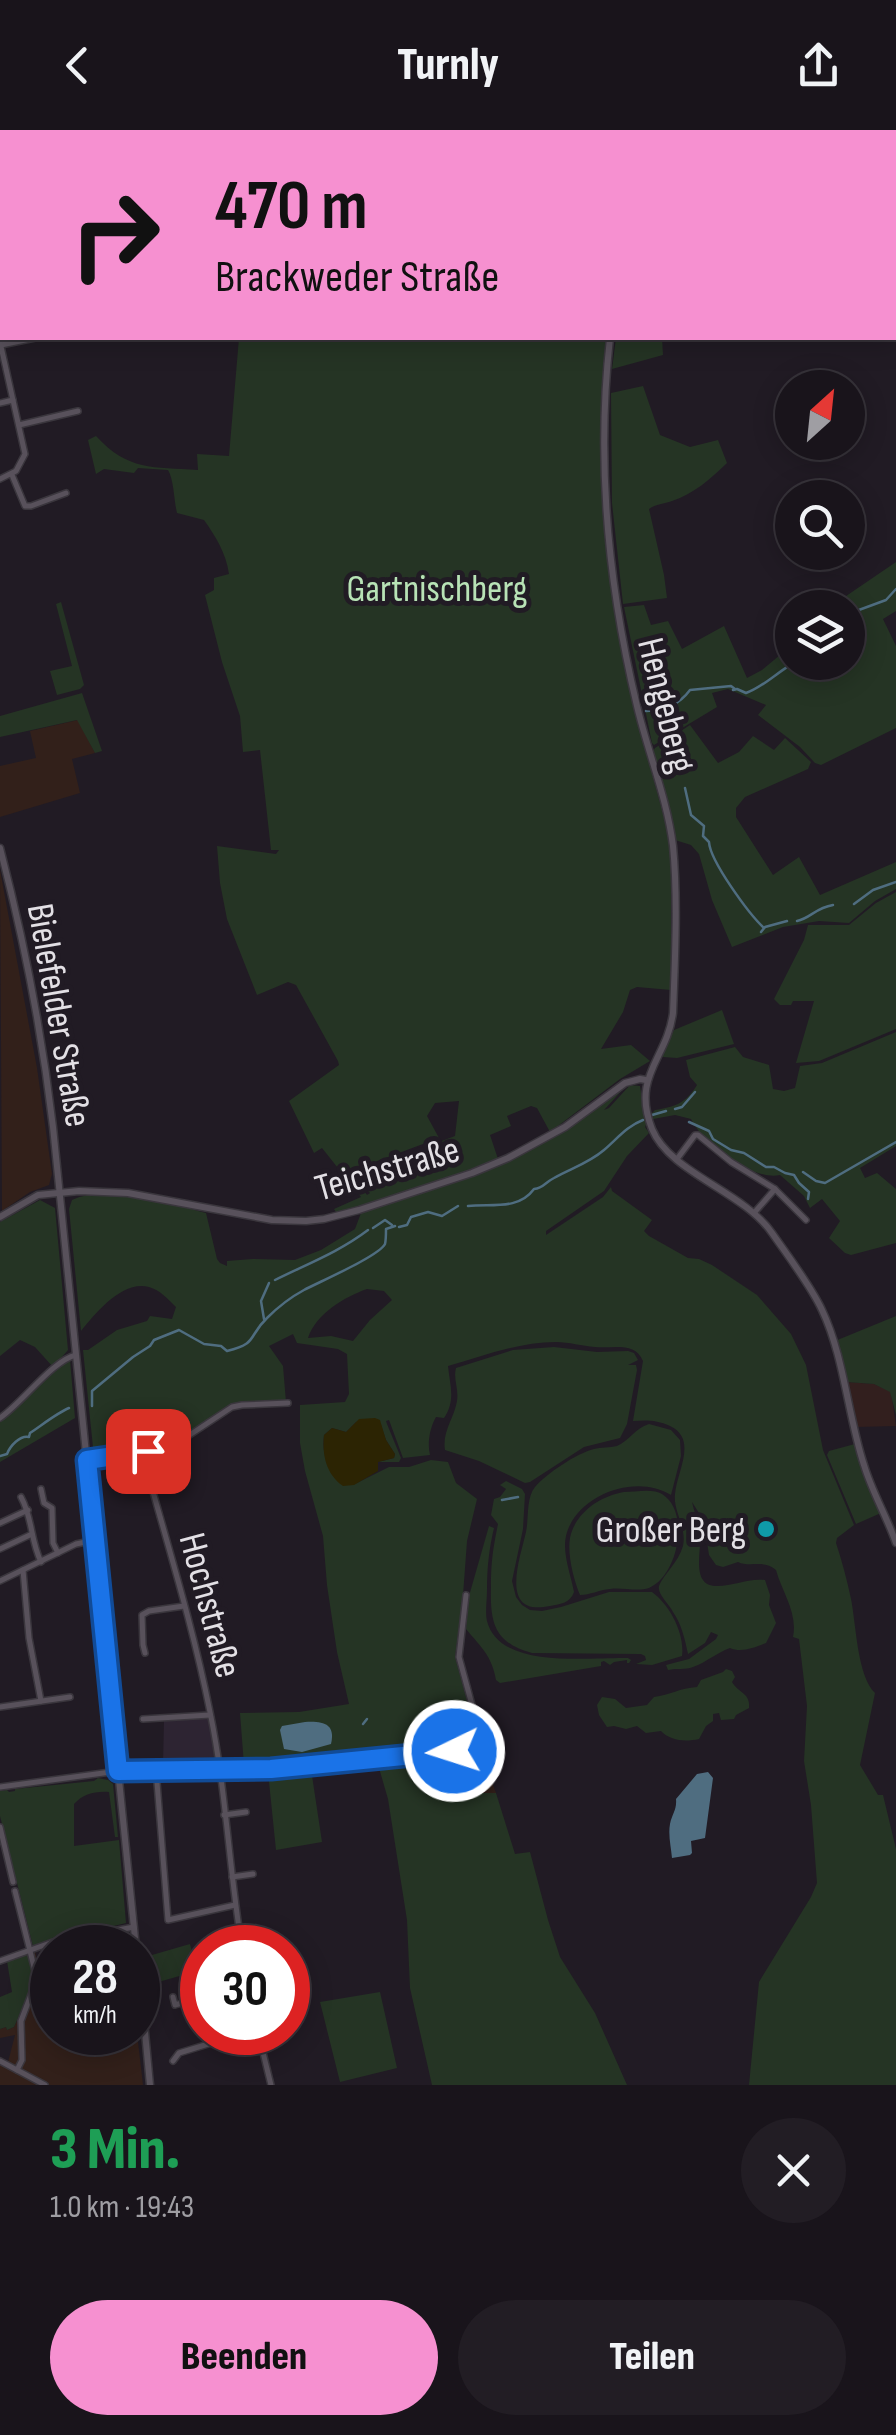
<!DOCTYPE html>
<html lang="de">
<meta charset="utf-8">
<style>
body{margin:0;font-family:"Sofia Sans Condensed",sans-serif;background:#221d24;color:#f1f3f6;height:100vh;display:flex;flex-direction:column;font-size:38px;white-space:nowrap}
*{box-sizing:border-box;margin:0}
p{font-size:32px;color:#9f9ea3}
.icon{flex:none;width:55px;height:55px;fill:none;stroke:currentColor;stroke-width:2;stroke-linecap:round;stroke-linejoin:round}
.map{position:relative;height:1955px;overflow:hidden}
.panel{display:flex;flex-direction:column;background:#19141b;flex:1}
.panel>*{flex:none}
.hud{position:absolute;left:0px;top:0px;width:898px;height:210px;box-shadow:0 5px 25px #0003,0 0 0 2px #37333a;background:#f690d0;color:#111;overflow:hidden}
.needle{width:65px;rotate:27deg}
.buttons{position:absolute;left:775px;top:240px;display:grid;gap:20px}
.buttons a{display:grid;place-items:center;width:90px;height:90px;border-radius:50%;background:#19141b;box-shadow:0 5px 25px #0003,0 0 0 2px #37333a;font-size:50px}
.speed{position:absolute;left:30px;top:1795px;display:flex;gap:20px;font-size:50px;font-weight:700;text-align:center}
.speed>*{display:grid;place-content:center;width:130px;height:130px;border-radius:50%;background:#19141b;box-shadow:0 5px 25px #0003,0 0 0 2px #37333a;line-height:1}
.speed small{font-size:25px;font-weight:400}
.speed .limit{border:15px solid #d22;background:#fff;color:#111}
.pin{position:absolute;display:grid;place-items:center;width:85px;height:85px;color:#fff;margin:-42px;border-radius:20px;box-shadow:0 5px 15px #0006}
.me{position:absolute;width:110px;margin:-55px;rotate:266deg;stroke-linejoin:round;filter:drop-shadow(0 0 8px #0008)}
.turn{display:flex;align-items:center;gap:35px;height:210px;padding:0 50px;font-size:45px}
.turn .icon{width:130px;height:130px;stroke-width:2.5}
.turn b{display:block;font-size:70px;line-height:85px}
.round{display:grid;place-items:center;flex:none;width:105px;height:105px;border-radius:52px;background:#221d24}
.head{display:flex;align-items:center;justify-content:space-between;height:170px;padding:0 50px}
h1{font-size:60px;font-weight:800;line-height:75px;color:#1e9e55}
.action{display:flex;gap:20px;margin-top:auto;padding:20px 50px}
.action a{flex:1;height:115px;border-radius:60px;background:#f690d0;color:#111;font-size:40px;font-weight:800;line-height:115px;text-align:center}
.action a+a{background:#221d24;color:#f1f3f6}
header{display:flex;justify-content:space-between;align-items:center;height:130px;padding:0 50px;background:#19141b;font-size:45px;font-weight:800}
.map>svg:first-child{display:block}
.commercial{fill:#321f1e}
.industrial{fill:#32201a}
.built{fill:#2d2432}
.green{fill:#253424;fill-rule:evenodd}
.sand{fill:#2c2403}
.water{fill:#4f6d80}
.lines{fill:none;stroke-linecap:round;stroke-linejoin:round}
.stream{stroke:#4f6d80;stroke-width:2.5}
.minor-casing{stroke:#3a363d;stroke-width:8}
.tertiary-casing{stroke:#3a363d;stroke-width:9}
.minor{stroke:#58515b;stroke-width:5}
.tertiary{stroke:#58515b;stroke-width:6}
.route-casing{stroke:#114b97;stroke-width:25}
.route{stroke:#1a73e8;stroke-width:18}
.culture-dot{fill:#0f9aa8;stroke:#211b24;stroke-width:4}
.labels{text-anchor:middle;stroke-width:10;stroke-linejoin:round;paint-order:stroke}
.park-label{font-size:38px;fill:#b8e3b6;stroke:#211b24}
.street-label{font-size:38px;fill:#e3e0e5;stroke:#211b24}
.poi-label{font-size:38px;fill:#e3e0e5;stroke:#211b24;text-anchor:end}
</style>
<header><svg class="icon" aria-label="back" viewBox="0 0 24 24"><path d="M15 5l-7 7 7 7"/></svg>Turnly<svg class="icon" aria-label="share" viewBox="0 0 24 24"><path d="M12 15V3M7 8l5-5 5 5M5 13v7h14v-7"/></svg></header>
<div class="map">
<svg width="896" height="1955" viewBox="0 0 896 1955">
<rect width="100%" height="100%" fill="#211b24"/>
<polygon class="commercial" points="846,1252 874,1254 891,1262 896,1296 856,1297"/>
<g class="industrial">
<polygon points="78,590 95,623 72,629 80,663 0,687 0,636 36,628 30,601"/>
<polygon points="0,740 37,938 52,1044 49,1055 30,1062 2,1081"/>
<polygon points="434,1624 482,1625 496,1663 431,1663 427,1629"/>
<polygon points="35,1821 39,1838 52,1834 52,1902 137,1903 143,1955 0,1955 0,1927 8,1932 15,1905 0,1908 0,1899 6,1897 7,1900 14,1897 33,1858 22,1826"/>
</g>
<polygon class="built" points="209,1586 215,1629 205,1629 204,1633 199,1635 163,1635 164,1590"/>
<g class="green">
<polygon points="203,0 655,0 654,2 202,2"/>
<path d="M239,208H608L600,311L605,411L614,480L638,592L669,706L671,728V860L637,857L630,860L623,882L601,919L631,915L650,931L620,949L550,1002L537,978L531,976L507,986L511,996L490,1005L498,1029L479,1037L482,1042C536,1021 580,989 626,956L604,980L609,978L630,955L640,956L646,995L645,997L649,1003L627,1026L604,1061L546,1101V1105L603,1067L611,1057L612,1061L652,1090L644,1101L649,1106L688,1128L699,1129L712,1135L757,1165L791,1204L806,1235L823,1320L854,1395L837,1408L836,1413C842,1431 847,1450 851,1469C856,1493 857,1546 875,1563L860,1635L878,1665H883L896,1719V1955H749L759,1852L811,1767L817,1753L811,1675L804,1631L807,1576L799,1509L793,1507C798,1483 782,1462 776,1440C764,1429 750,1438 738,1432L723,1437L716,1435L709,1425L704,1391L692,1372C694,1382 699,1392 700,1403C702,1421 690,1456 717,1456C734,1456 748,1448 765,1450L770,1465L769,1475L776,1493L766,1513C754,1518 741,1523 730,1518C716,1523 707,1532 693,1537C685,1540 677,1538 668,1540L666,1535L689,1529L716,1509L718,1505L711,1502L705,1513L688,1524C685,1510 682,1495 673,1482C669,1474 657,1464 659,1456C663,1445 678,1433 683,1416C687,1397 673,1382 675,1364C677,1341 698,1309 670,1296C657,1290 647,1290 633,1291L643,1231C635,1211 613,1219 595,1217C582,1216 569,1212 556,1212C519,1212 483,1226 448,1236C450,1256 456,1270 444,1288L436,1287C430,1297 427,1313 430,1325L403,1328L389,1290L386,1291L387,1294L401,1328L399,1332H378L394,1328L395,1324L386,1310L379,1290L356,1292L346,1302L332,1298L324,1305C321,1335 332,1337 353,1355L389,1337H409L431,1330L448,1332L456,1353L477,1369L467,1411L463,1465L455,1527L477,1607L475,1614L471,1617L378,1624L375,1622L276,1636L270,1632L268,1636L244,1635L240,1583L299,1582L349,1574L337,1522L327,1455L323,1406L305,1341L300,1313V1275L345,1272L349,1264L347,1224L338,1219L297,1213L293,1204L269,1216L283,1236L286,1272H243L227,1277L193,1303L171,1312L147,1319L94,1327L83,1220H88L117,1200L147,1191L150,1186L172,1189L176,1177C168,1169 160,1160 149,1157C122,1150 96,1183 81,1201L69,1079L72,1070C106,1053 170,1073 206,1083L217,1129L220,1133L227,1136V1131L253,1129L295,1130L321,1120L355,1099L361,1083L359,1078L336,1082L334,1079L361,1067L322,1018L314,1023L289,971L339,935L338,931L296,855L288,852L257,865L227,789L220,753L217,716L276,724L279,720H271L260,620L243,622L240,586L222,532L205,465L214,460V448L229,444C226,423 216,407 204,390L177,383C174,371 174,350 168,340L138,338L134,343L104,339L96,344L88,310L96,306C128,341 153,337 198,340L197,324L229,326ZM459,971L455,1006L359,1042L357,1048L370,1063L367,1065L353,1046L356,1039L439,1008L427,986L435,973ZM367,1159L384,1161L392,1170L370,1190L353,1211L331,1206L308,1208C316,1184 344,1167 367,1159Z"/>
<polygon points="616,208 662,208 663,225 612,239"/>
<path d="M643,256L660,305L690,317L718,310L727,333C710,349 694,364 672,371C664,374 656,374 649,379L664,445L667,468L623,474L612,373L611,263Z"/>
<polygon points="896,432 896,481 883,489 896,516 896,598 821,635 815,633 800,617 758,585 766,575 728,559 712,563 717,577 654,615 652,613 624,477 644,475 651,495 668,491 682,519 724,496 747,548 762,540 792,515 792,532 848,532 848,478 830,477"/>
<polygon points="61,472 84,555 80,559 57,565 50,541 72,536 56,474"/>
<polygon points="82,563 102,621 95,623 77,590 0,607 0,586"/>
<polygon points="690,595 718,633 739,622 753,606 774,620 785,608 811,632 808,639 745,667 736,678 736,687 773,745 799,727 820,765 896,732 896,759 875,771 849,793 819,791 783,797 732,817 712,770 699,724 691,715 675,710 652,623 655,618"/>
<polygon points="896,762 896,899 819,931 796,933 814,871 793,871 791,875 780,875 774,869 804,810 808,795 849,795 876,773"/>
<polygon points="722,880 734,914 677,928 663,927 662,924 674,900"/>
<path d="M896,902V1016L860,1038L865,1048L877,1043L896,1059V1113L851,1125L845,1123L829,1108L840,1091L822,1069L810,1078L804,1066L780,1045C752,1051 703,1014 691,989L675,985L653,989L652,983L655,980C675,977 686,973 697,955L690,947L686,930L735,917L743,927L769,935L773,959L784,961L795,958L800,936L822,933Z"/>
<polygon points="40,1070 55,1078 68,1220 53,1237 35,1217 20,1210 0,1226 0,1092"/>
<polygon points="896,1186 896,1285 890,1262 874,1254 846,1252 835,1211"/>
<path d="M554,1217L597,1222L628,1221L634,1223L638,1230L628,1235H636L637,1240L627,1294L620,1308L584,1317L530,1352L525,1353L479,1331L445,1320C442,1301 454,1289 457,1271C459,1259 453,1249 456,1238L513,1220Z"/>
<polygon points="68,1230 70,1230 75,1288 0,1332 0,1291"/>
<path d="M649,1294L671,1300L680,1310L681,1326L671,1365C637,1343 576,1364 566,1406C562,1423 571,1445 574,1462C570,1473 561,1474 550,1476C498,1487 520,1429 526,1402C529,1388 526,1368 535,1357C546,1344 577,1323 594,1319C601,1317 610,1318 617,1316C629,1311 635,1298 649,1294Z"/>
<polygon points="855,1314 862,1339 881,1383 856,1394 827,1325 829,1321"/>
<path d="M506,1351L522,1359L525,1364L523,1399L512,1451L516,1467L522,1475L530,1480L542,1481L561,1477L609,1462H652C670,1475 685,1504 682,1526L652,1535L636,1534L646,1530L645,1526L641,1524L532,1523C494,1513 490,1492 491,1457C491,1431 493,1419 498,1394L491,1385L494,1369L500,1367L506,1359L500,1355Z"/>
<path d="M624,1362C635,1362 653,1358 662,1364C691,1382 678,1446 649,1458C637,1462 622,1457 610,1459C599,1460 590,1465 580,1465C574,1451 567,1424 570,1408C575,1383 600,1366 624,1362Z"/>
<path d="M489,1396L494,1398C489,1419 487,1438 487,1460C487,1470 485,1482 487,1491C499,1540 590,1527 628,1528L631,1530L629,1533H627V1530L614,1532L610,1535L604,1531L601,1532V1536L500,1553L496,1550C492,1526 481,1517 466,1499L469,1466Z"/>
<path d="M726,1539L732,1541L735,1547L732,1552C737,1562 751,1563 749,1578L736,1585L734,1589L721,1590L719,1583L713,1584V1591L706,1596L699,1609C685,1612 671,1611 661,1601L646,1603L637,1596L626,1599L614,1596L607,1597L599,1585L597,1575L602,1567L615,1569L626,1578L647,1575L654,1567C670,1565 680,1558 697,1557L701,1550L723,1542Z"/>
<polygon points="418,1626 427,1629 431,1663 496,1663 515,1724 530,1722 548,1790 560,1827 595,1883 627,1955 432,1955 410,1858 407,1790 388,1669 377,1631"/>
<polygon points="311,1639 322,1712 276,1720 268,1642"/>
<path d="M98,1648L108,1650L113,1654L118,1707H115L109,1662C95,1661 83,1664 74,1674V1716L119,1710L126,1793L33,1816L0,1686V1661L7,1660L9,1662L15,1661V1659L94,1651Z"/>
<polygon points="190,1814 197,1841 148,1855 145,1827"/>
<polygon points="26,1825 29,1827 35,1849 14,1897 7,1900 6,1897 0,1899 0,1867 12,1862 7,1831"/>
<polygon points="380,1862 397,1938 340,1952 320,1872"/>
</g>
<path class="sand" d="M375,1288L380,1290L386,1310L395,1324L394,1328L378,1332V1341L354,1355L343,1356C326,1344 322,1325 324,1305L332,1298L346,1302L359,1289Z"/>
<g class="water">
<path d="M305,1592C322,1591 336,1593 331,1614L302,1622L284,1619L280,1600L282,1596Z"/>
<path d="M708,1642L713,1648L705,1708L691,1711L692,1723L690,1725L672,1728C671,1717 668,1705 670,1694C672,1684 677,1680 676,1669L697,1644Z"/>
</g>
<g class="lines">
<g class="stream">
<polyline points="848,484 886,470 896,459"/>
<path d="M733,560L737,559L746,563C764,557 779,540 796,532"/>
<path d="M646,581C665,580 679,575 690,560L731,556L735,559"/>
<path d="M685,658L691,685L704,696L703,706L709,712C710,731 749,784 764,798"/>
<polyline points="854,774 873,760 896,752"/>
<path d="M797,791C811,788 815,778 833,775"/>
<polyline points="761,802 765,797 787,791"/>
<polyline points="675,979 682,977 695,962"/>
<polyline points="652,985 666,981"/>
<polyline points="689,992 709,1001 713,1009 731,1020 744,1023 766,1037 774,1037 785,1043 794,1045 799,1053 809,1062 808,1069"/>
<polyline points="803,1042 816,1051 825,1053 896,1012"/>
<path d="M468,1076C490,1073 518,1081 534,1059C544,1058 544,1053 554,1048C570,1039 589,1033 604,1020C617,1009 627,996 643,990"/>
<polyline points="399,1097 407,1095 411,1087 428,1082 442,1086 458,1076"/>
<polyline points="373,1098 385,1090 392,1095"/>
<path d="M275,1150C307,1134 339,1122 368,1100"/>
<polyline points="264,1189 261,1171 269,1153"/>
<path d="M92,1276V1261L133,1227L150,1216L154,1210L179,1200L204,1214L221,1216L227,1221C259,1213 247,1207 267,1188C277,1178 291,1167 304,1160C319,1152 379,1126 385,1114C386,1110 386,1103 386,1099L395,1096"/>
<path d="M0,1326L7,1324C10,1316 20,1305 29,1307L30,1303C42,1295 57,1283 69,1278"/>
<polyline points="502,1370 518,1367"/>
<polyline points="363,1594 367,1589"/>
</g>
<g class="minor-casing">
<g id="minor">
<polyline points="0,65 2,65"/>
<polyline points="0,131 2,130"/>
<polyline points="0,212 25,324 16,341 0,349"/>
<polyline points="1,215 35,208"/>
<polyline points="0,273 13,270"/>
<polyline points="19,295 78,281"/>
<polyline points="12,345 25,376 31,376 66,363"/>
<polyline points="677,1029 695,1005 698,1005 731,1032 775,1059 806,1090"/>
<polyline points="754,1083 775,1059"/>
<path d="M0,1288C22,1273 53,1230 76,1225"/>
<polyline points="87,1330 147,1321 182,1310 232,1277 242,1275 288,1273"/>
<path d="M124,1347L148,1344C170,1423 194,1501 210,1582C226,1659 229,1739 242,1818"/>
<polyline points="41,1359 44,1373 52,1378 53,1413 58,1423"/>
<path d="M21,1367C33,1389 30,1409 41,1432"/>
<polyline points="0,1393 28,1380"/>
<polyline points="0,1419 32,1404"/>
<polyline points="23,1440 29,1508 41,1571"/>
<polyline points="0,1451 76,1414 95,1410"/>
<polyline points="145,1523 143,1515 142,1485 149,1481 184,1476"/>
<polyline points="0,1577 70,1567"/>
<polyline points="143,1589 210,1585"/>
<polyline points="156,1640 168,1790 235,1775"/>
<polyline points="0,1657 133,1639 271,1639 379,1627 474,1620 479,1615 481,1608 459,1527 466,1465"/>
<polyline points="224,1685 246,1682"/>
<polyline points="0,1697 13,1752"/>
<polyline points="232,1747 253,1744"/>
<polyline points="15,1761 37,1849 21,1891 22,1930 17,1940"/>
<polyline points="0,1831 53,1812 134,1797"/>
<polyline points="173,1867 175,1875 202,1867"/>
<polyline points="258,1902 271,1955"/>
<polyline points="0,1931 45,1955"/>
<polyline points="173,1931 179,1923 247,1902"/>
</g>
</g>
<g class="tertiary-casing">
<g id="tertiary">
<polyline points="657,2 658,0"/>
<path d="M610,208C596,332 608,455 637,576C648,623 667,668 673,716C678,768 675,830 673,883C667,929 631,946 652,999C670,1043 743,1061 772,1103C788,1126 811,1156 822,1180C844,1226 848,1287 864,1335C872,1362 887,1387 896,1413"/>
<path d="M0,718C24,810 42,903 53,997L136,1818"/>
<polyline points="0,1087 38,1065 79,1061 128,1063 272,1090 306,1091 324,1089 359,1080 472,1043 508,1028 565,997 625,953 640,949 646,950"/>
<polyline points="138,1828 150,1955"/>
</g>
</g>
<use href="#minor" class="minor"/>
<use href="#tertiary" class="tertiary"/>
</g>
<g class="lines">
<g class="route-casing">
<polyline id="route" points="148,1321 87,1330 118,1641 271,1639 454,1621"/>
</g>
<use href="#route" class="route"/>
</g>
<circle class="culture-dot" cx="766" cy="1399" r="10"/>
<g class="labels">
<g class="park-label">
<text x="437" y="471">Gartnischberg</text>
</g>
<g class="street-label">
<text transform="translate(667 575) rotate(76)" y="13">Hengeberg</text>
<text transform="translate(60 885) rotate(80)" y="13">Bielefelder Straße</text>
<text transform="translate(387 1038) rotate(-16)" y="13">Teichstraße</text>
<text transform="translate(211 1475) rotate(75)" y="13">Hochstraße</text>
</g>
<g class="poi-label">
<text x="746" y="1412">Großer Berg</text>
</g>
</g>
</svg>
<div class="buttons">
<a><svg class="needle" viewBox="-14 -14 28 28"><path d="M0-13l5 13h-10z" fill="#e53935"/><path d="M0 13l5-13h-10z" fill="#9f9ea3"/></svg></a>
<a><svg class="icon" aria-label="search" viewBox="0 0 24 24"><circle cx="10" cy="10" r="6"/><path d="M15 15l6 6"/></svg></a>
<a><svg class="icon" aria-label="layers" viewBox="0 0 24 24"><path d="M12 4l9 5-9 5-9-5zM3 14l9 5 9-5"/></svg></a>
</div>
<div class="speed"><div>28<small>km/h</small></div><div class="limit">30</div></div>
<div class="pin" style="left:148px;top:1321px;background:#d93025"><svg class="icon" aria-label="arrive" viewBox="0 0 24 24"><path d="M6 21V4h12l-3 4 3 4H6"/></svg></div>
<svg class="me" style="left:454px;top:1621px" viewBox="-20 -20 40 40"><circle r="17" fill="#1a73e8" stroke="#fff" stroke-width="3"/><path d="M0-11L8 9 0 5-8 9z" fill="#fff"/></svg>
<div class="hud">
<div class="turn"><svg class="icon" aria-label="right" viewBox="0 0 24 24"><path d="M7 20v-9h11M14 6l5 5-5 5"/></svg><div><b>470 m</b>Brackweder Straße</div></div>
</div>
</div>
<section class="panel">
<div class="head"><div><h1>3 Min.</h1><p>1.0 km · 19:43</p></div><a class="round"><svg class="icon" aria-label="close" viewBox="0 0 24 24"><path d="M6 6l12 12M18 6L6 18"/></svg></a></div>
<div class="action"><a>Beenden</a><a>Teilen</a></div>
</section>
